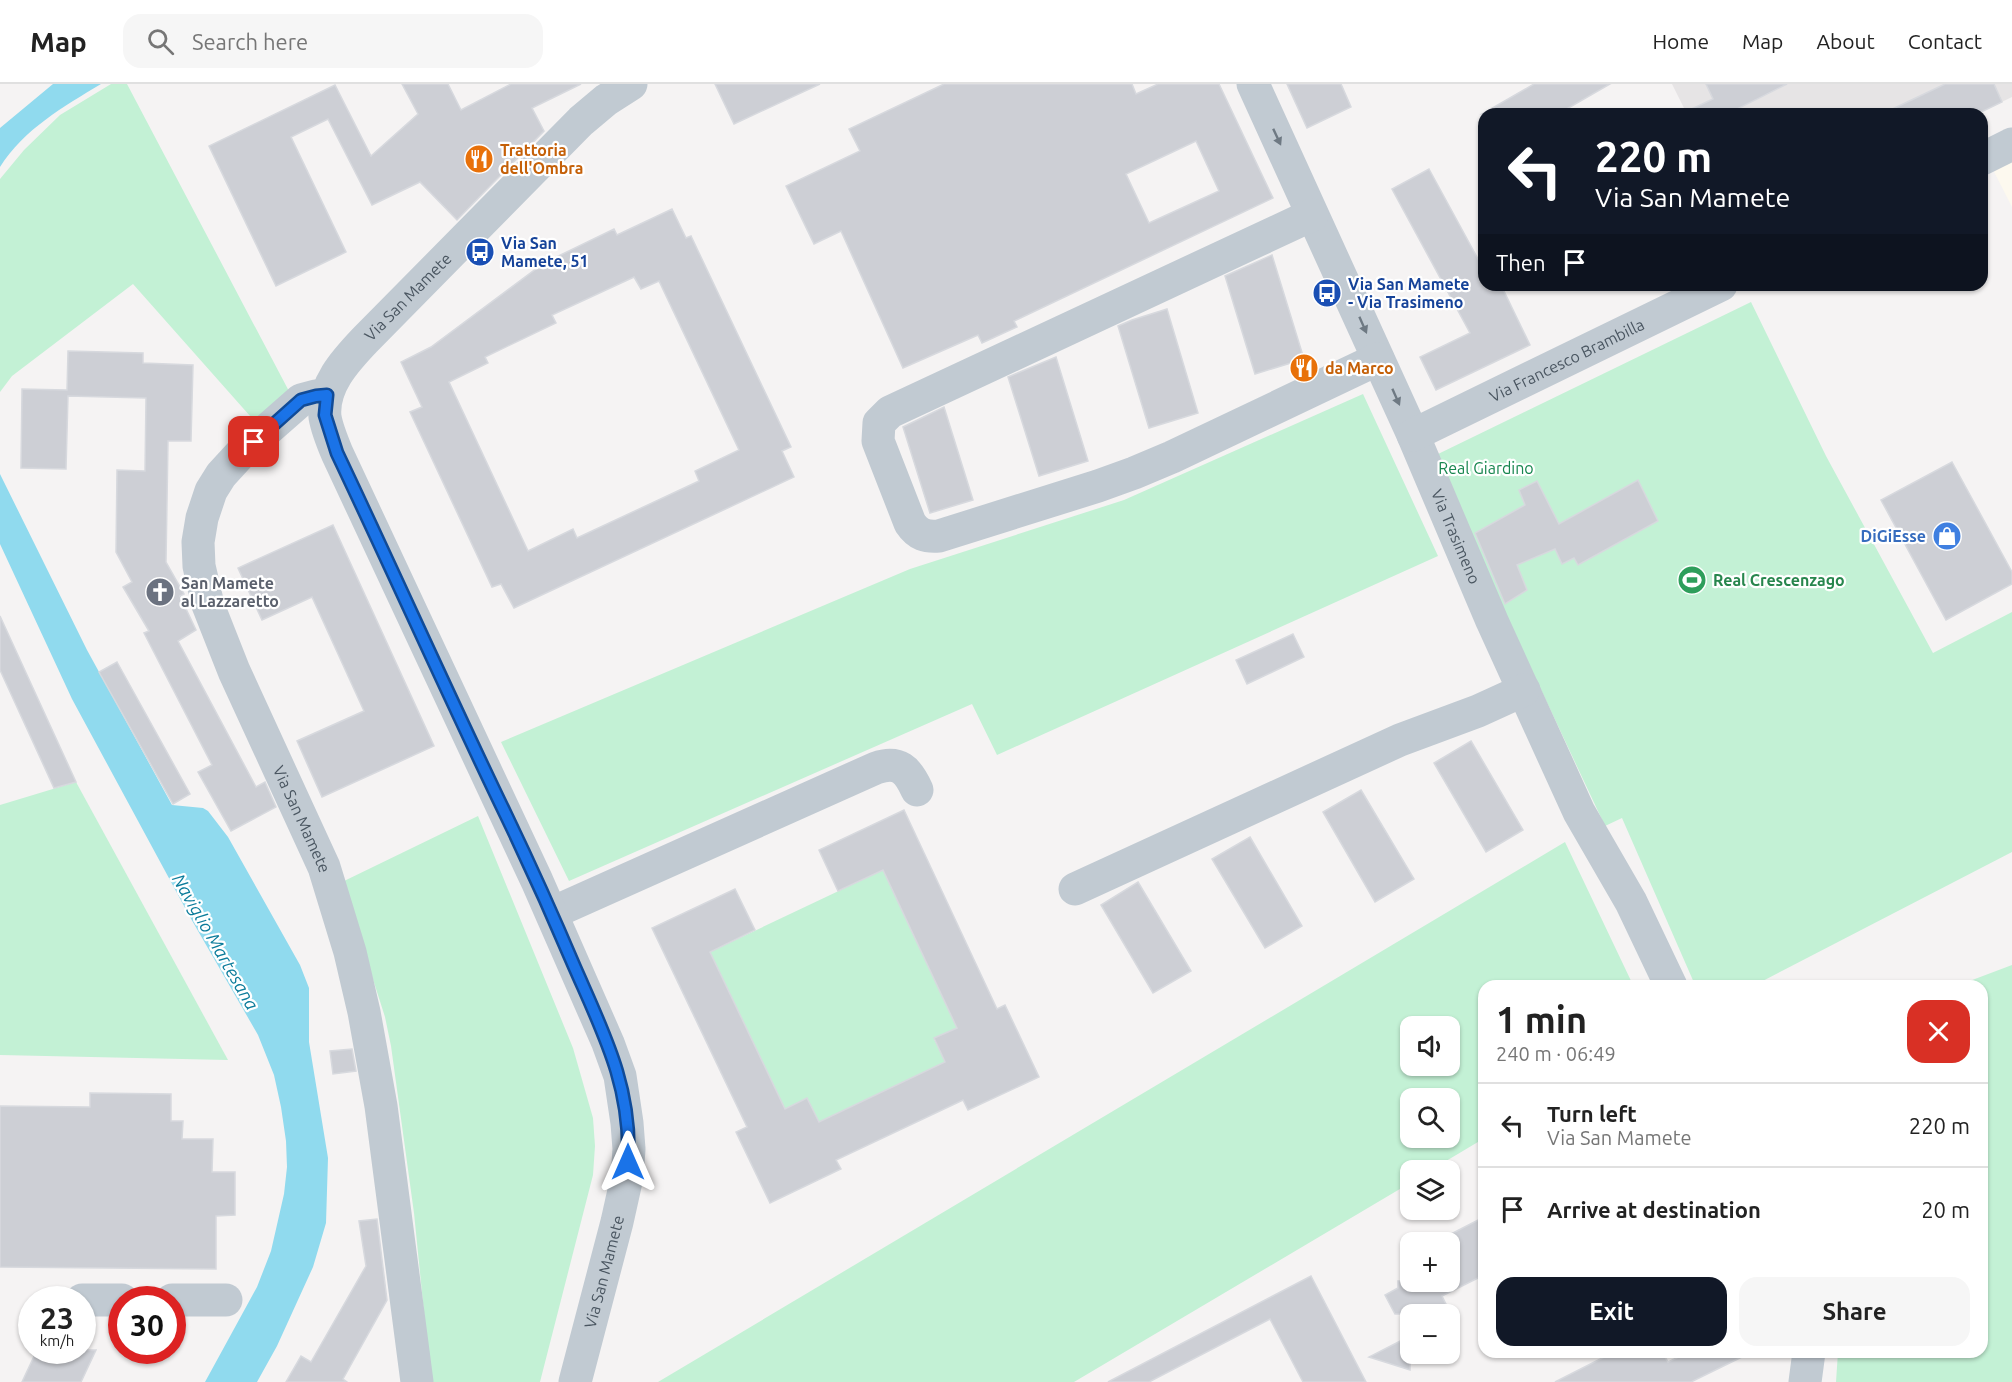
<!DOCTYPE html>
<meta charset="utf-8">
<style>
body{margin:0;font-family:Ubuntu,sans-serif;background:#f6f6f6;color:#222;height:100vh;display:flex;flex-direction:column;font-size:22px;white-space:nowrap}
*{box-sizing:border-box;margin:0}
p{font-size:20px;color:#767676}
.icon{flex:none;width:33px;height:33px;fill:none;stroke:currentColor;stroke-width:2;stroke-linecap:round;stroke-linejoin:round}
.map{position:relative;flex:1;overflow:hidden}
.panel{position:absolute;left:1478px;top:896px;width:510px;height:378px;display:flex;flex-direction:column;background:#fff;border-radius:18px;box-shadow:0 2px 4px #0004}
.panel>*{flex:none}
.banner{position:absolute;left:1478px;top:24px;width:510px;height:183px;border-radius:18px;box-shadow:0 2px 4px #0004;background:#111827;color:#fff;overflow:hidden}
.controls{position:absolute;left:1400px;top:932px;display:grid;gap:12px}
.controls a{display:grid;place-items:center;width:60px;height:60px;border-radius:12px;background:#fff;box-shadow:0 2px 4px #0004;font-size:30px}
.speed{position:absolute;left:18px;top:1202px;display:flex;gap:12px;font-size:30px;font-weight:700;text-align:center}
.speed>*{display:grid;place-content:center;width:78px;height:78px;border-radius:50%;background:#fff;box-shadow:0 2px 4px #0004;line-height:1}
.speed small{font-size:15px;font-weight:400}
.speed .limit{border:9px solid #d22;background:#fff;color:#111}
.pin{position:absolute;display:grid;place-items:center;width:51px;height:51px;color:#fff;margin:-26px;border-radius:12px;box-shadow:0 3px 9px #0006}
.me{position:absolute;width:66px;margin:-33px;rotate:0deg;stroke-linejoin:round;filter:drop-shadow(0 0 4px #0008)}
.turn{display:flex;align-items:center;gap:21px;height:126px;padding:0 18px;font-size:27px}
.turn .icon{width:78px;height:78px;stroke-width:2.5}
.turn b{display:block;font-size:42px;line-height:51px}
.then{display:flex;align-items:center;height:57px;padding:0 18px;background:#0003;gap:12px;font-size:22px}
.round{display:grid;place-items:center;flex:none;width:63px;height:63px;border-radius:18px;background:#f6f6f6}
.summary{display:flex;align-items:center;justify-content:space-between;height:102px;padding:0 18px}
h1{font-size:36px;font-weight:600;line-height:45px}
.action{display:flex;gap:12px;margin-top:auto;padding:12px 18px}
.action a{flex:1;height:69px;border-radius:18px;background:#111827;color:#fff;font-size:24px;font-weight:600;line-height:69px;text-align:center}
.action a+a{background:#f6f6f6;color:#222}
ul{padding:0;list-style:none}
li{display:flex;align-items:center;gap:18px;height:84px;padding:0 18px;border-top:2px solid #e0e0e0}
li div{flex:1}
li b{display:block;font-size:22px}
li em{font-style:normal}
header{display:flex;align-items:center;gap:36px;box-sizing:border-box;height:84px;padding:0 30px;background:#fff;border-bottom:2px solid #e0e0e0}
header strong{font-size:28px}
nav{display:flex;gap:33px;margin-inline-start:auto;font-size:21px}
.search{width:420px;height:54px;background:#f6f6f6;display:flex;align-items:center;gap:15px;box-sizing:border-box;padding:0 21px;border-radius:18px;color:#767676;font-size:22px}
.map>svg:first-child{display:block}
.commercial{fill:#fdf9ef}
.education{fill:#e6e4e5}
.green{fill:#c3f1d5;fill-rule:evenodd}
.water{fill:#90daee}
.building{fill:#cdcfd5;stroke:#d7d9de;stroke-width:1.5;fill-rule:evenodd}
.lines{fill:none;stroke-linecap:round;stroke-linejoin:round}
.minor{stroke:#c1cad2;stroke-width:33}
.oneway{fill:#6e7983}
.route-casing{stroke:#114b97;stroke-width:15}
.route{stroke:#1a73e8;stroke-width:10}
.labels{text-anchor:middle;stroke-width:4.5;stroke-linejoin:round;paint-order:stroke}
.food-label{font-size:16px;font-weight:bold;fill:#c56008;stroke:#fff;text-anchor:start}
.transit-label{font-size:16px;font-weight:bold;fill:#164399;stroke:#fff;text-anchor:start}
.street-label{font-size:16px;fill:#4a5661;stroke:#fff}
.park-label{font-size:16px;fill:#17864f;stroke:#fff}
.shop-label{font-size:16px;font-weight:bold;fill:#366cbe;stroke:#fff;text-anchor:end}
.leisure-label{font-size:16px;font-weight:bold;fill:#27864d;stroke:#fff;text-anchor:start}
.worship-label{font-size:16px;font-weight:bold;fill:#5b616d;stroke:#fff;text-anchor:start}
.water-label{font-size:18px;font-style:italic;fill:#0c7c9b;stroke:#fff}
</style>
<header>
<strong>Map</strong>
<div class="search"><svg class="icon" aria-label="search" viewBox="0 0 24 24"><circle cx="10" cy="10" r="6"/><path d="M15 15l6 6"/></svg>Search here</div>
<nav><a>Home</a><a>Map</a><a>About</a><a>Contact</a></nav>
</header>
<div class="map">
<svg width="2012" height="1298" viewBox="0 0 2012 1298">
<rect width="100%" height="100%" fill="#f5f3f3"/>
<polygon class="commercial" points="2012,60 2012,123 1986,72"/>
<polygon class="education" points="1672,0 2012,0 2012,13 1977,30 1687,30"/>
<g class="green">
<polygon points="111,0 127,0 291,311 257,340 133,200 12,292 0,308 0,95 24,66 60,31"/>
<polygon points="1751,218 1826,372 1933,569 2012,528 2012,768 1755,901 1695,901 1622,734 1605,742 1512,544 1436,371"/>
<polygon points="1363,310 1438,472 997,671 972,620 569,797 501,658 910,485 1124,416"/>
<polygon points="76,698 228,976 0,971 0,721"/>
<polygon points="478,732 573,964 593,1034 595,1062 593,1091 540,1298 431,1298 414,1129 391,962 385,933 342,798"/>
<path d="M1565,758L1633,901L1484,902L1483,1055L1431,1086H1410V1099L1074,1298H658ZM1410,942H1449V981H1410ZM1410,1014H1449V1053H1410Z"/>
<polygon points="883,786 957,944 934,955 945,978 819,1038 807,1014 785,1025 710,868"/>
<polygon points="2012,881 2012,1298 1836,1298 1838,1268 1982,1268 1982,902 1959,901"/>
</g>
<g class="water">
<path d="M53,0H101C63,23 24,45 0,83V44Z"/>
<polygon points="0,390 87,566 172,721 203,724 208,727 228,753 300,881 309,904 309,958 328,1074 326,1139 313,1183 277,1262 257,1298 205,1298 257,1203 271,1167 284,1110 287,1083 286,1057 281,1023 274,991 258,951 190,833 72,615 0,460"/>
</g>
<g class="building">
<polygon points="402,0 448,0 461,26 511,0 581,0 532,24 544,47 457,136 420,98 372,121 328,35 291,53 346,168 276,202 209,62 335,1 371,72 418,30"/>
<polygon points="715,0 820,0 734,40"/>
<path d="M944,0H1132L1136,10L1158,0H1219L1273,114L1014,237L1017,243L982,259L978,251L903,284L841,147L814,160L786,102L860,67L849,45ZM1196,57L1219,107L1149,139L1126,90Z"/>
<polygon points="1287,0 1341,0 1351,23 1307,44"/>
<polygon points="1534,0 1610,0 1558,30 1482,30"/>
<polygon points="1706,0 1787,0 1737,25 1739,30 1681,30 1713,15"/>
<polygon points="1945,0 1994,0 2002,18 1977,30 1882,30"/>
<polygon points="1429,85 1484,186 1484,201 1501,201 1530,261 1436,306 1420,273 1470,249 1392,105"/>
<path d="M672,125L686,154L691,152L791,363L782,367L794,393L514,524L501,500L492,503L410,328L422,323L401,278L431,263L544,179L614,145L617,151ZM634,193L641,205L659,197L739,366L695,387L699,397L577,454L573,445L528,467L449,298L488,279L485,273L556,239L552,231Z"/>
<polygon points="1272,171 1304,275 1255,290 1225,192"/>
<polygon points="1167,225 1198,329 1149,344 1118,242 1132,236"/>
<polygon points="68,267 143,269 143,279 193,281 191,357 168,357 166,478 184,510 180,512 196,546 178,557 256,703 265,698 276,723 231,747 198,688 212,681 144,549 149,547 123,503 132,498 116,468 117,386 145,387 146,314 68,312 66,385 21,384 22,305 67,306"/>
<polygon points="1056,273 1088,377 1039,392 1008,293"/>
<polygon points="944,323 973,416 930,429 903,343"/>
<polygon points="1952,378 2012,488 2012,500 1946,536 1881,416"/>
<polygon points="1638,396 1658,437 1578,481 1574,474 1562,480 1555,465 1517,481 1527,506 1505,520 1475,449 1525,421 1519,406 1537,397 1559,440"/>
<polygon points="333,441 434,662 322,713 297,657 364,627 312,513 262,536 238,484"/>
<polygon points="0,532 76,698 54,704 0,586"/>
<polygon points="1293,550 1304,573 1247,600 1236,576"/>
<polygon points="117,578 190,710 173,720 99,588"/>
<polygon points="1471,657 1523,746 1486,768 1434,679"/>
<polygon points="1361,706 1414,795 1375,818 1323,728"/>
<polygon points="904,726 997,925 1005,921 1039,993 968,1026 963,1016 836,1076 841,1085 770,1119 736,1048 747,1043 652,844 735,805 755,846 710,868 785,1025 807,1014 819,1038 945,978 934,954 957,944 883,786 838,807 819,766"/>
<polygon points="1250,753 1302,842 1265,864 1212,775"/>
<polygon points="1138,798 1191,887 1153,909 1101,821"/>
<polygon points="352,965 356,987 333,990 330,967"/>
<polygon points="90,1009 171,1010 171,1037 183,1037 182,1055 213,1055 212,1088 235,1088 235,1131 216,1132 216,1185 0,1183 0,1022 90,1023"/>
<polygon points="1484,1133 1484,1191 1442,1212 1451,1230 1395,1230 1385,1211 1398,1204 1398,1197 1449,1197 1449,1151"/>
<polygon points="377,1135 387,1216 343,1295 347,1298 286,1298 301,1272 311,1278 366,1182 359,1137"/>
<polygon points="1311,1192 1366,1298 1303,1298 1270,1235 1149,1298 1108,1298"/>
<polygon points="1410,1252 1410,1286 1369,1273"/>
<polygon points="37,1266 96,1266 81,1298 22,1298"/>
<polygon points="1614,1268 1662,1268 1668,1278 1689,1268 1752,1268 1691,1298 1555,1298"/>
</g>
<g class="lines">
<g class="minor">
<path id="s1" d="M1253,0L1413,351L1492,537L1579,728L1631,818L1671,902"/>
<polyline points="1982,75 2012,60"/>
<path d="M1312,131L890,328L879,339L878,357L910,439C918,451 926,453 939,452L1098,402L1134,389L1172,373L1378,275"/>
<path id="s2" d="M327,311L316,312L301,316L244,366L221,391L211,407L202,434L198,458L199,482L208,521L234,587L324,783L350,868L364,928L381,1022L417,1298"/>
<path id="s3" d="M1413,351L1721,201"/>
<polyline points="1075,805 1400,656 1478,627 1524,606"/>
<path d="M552,829L876,684C899,676 908,686 917,706"/>
<polyline points="82,1216 122,1216"/>
<polyline points="172,1216 226,1216"/>
<path id="s4" d="M575,1298L617,1138L627,1093L629,1065L627,1039L620,992L608,959L537,797L337,369C332,357 327,345 325,333C322,302 345,277 365,256L581,37L606,16L631,0"/>
<polyline points="1805,1298 1809,1268"/>
</g>
</g>
<defs><path id="oneway-solid" d="M-6-.8H1V-3.2L6.5 0L1 3.2V.8H-6Z" transform="scale(1.5)"/></defs>
<g class="oneway">
<use href="#oneway-solid" transform="translate(1277 53) rotate(65)"/>
<use href="#oneway-solid" transform="translate(1363 241) rotate(66)"/>
<use href="#oneway-solid" transform="translate(1396 313) rotate(66)"/>
</g>
<g class="lines">
<g class="route-casing">
<path id="route" d="M254,358L301,316L316,312L327,311L325,331L337,369C394,489 448,611 506,731C530,781 553,832 575,884C604,950 632,1004 628,1078"/>
</g>
<use href="#route" class="route"/>
</g>
<defs>
<g id="restaurant-disc" transform="scale(1.5)"><circle r="9.5" fill="#e8710a" stroke="#fff"/><path d="M-5-6h1v4h1v-4h1v4h1v-4h1v5L-1.5 .5V6h-2V.5L-5-1ZM5-6V6H3V1.5H1.5Q1.5-4 5-6Z" fill="#fff"/></g>
<g id="bus-disc" transform="scale(1.5)"><circle r="9.5" fill="#1a4fb4" stroke="#fff"/><path d="M-5-6H5V4H4V6H2V4H-2V6H-4V4H-5ZM-3.5-4V0h7V-4ZM-3.5 1.2v1.5H-2V1.2ZM2 1.2v1.5H3.5V1.2Z" fill="#fff"/></g>
<g id="shop-disc" transform="scale(1.5)"><circle r="9.5" fill="#3f7fe0" stroke="#fff"/><path d="M-5-2.5h2.3a2.7 3.5 0 0 1 5.4 0H5L5.5 6h-11ZM-1.5-2.5h3a1.5 2.3 0 0 0-3 0Z" fill="#fff"/></g>
<g id="stadium-disc" transform="scale(1.5)"><circle r="9.5" fill="#2e9e5b" stroke="#fff"/><path d="M0-5a6.5 5 0 1 0 0 10a6.5 5 0 1 0 0-10ZM-3.5-1.8h7v3.6h-7Z" fill="#fff"/></g>
<g id="church-disc" transform="scale(1.5)"><circle r="9.5" fill="#6b7280" stroke="#fff"/><path d="M-1.2-6h2.4v3.5h3.3v2.4h-3.3V6h-2.4V-.1h-3.3v-2.4h3.3Z" fill="#fff"/></g>
</defs>
<g fill-rule="evenodd">
<use href="#restaurant-disc" x="479" y="75"/>
<use href="#bus-disc" x="480" y="168"/>
<use href="#bus-disc" x="1327" y="209"/>
<use href="#restaurant-disc" x="1304" y="284"/>
<use href="#shop-disc" x="1947" y="452"/>
<use href="#stadium-disc" x="1692" y="496"/>
<use href="#church-disc" x="160" y="508"/>
</g>
<g class="labels">
<g class="food-label">
<text x="500" y="72">Trattoria<tspan x="500" dy="18">dell'Ombra</tspan></text>
<text x="1325" y="290">da Marco</text>
</g>
<g class="transit-label">
<text x="501" y="165">Via San<tspan x="501" dy="18">Mamete, 51</tspan></text>
<text x="1348" y="206">Via San Mamete<tspan x="1348" dy="18">- Via Trasimeno</tspan></text>
</g>
<g class="street-label">
<text dy="6" stroke="none"><textPath href="#s4" startOffset="1186">Via San Mamete</textPath></text>
<text dy="6" stroke="none"><textPath href="#s3" startOffset="171">Via Francesco Brambilla</textPath></text>
<text dy="6" stroke="none"><textPath href="#s1" startOffset="496">Via Trasimeno</textPath></text>
<text dy="6" stroke="none"><textPath href="#s2" startOffset="506">Via San Mamete</textPath></text>
<text dy="6" stroke="none"><textPath href="#s4" startOffset="114">Via San Mamete</textPath></text>
</g>
<g class="park-label">
<text x="1486" y="390">Real Giardino</text>
</g>
<g class="shop-label">
<text x="1926" y="458">DiGiEsse</text>
</g>
<g class="leisure-label">
<text x="1713" y="502">Real Crescenzago</text>
</g>
<g class="worship-label">
<text x="181" y="505">San Mamete<tspan x="181" dy="18">al Lazzaretto</tspan></text>
</g>
<g class="water-label">
<text transform="translate(215 858) rotate(60)" y="6">Naviglio Martesana</text>
</g>
</g>
</svg>
<div class="controls">
<a><svg class="icon" aria-label="sound" viewBox="0 0 24 24"><path d="M4 9h4l5-4v14l-5-4H4zM17 9q2 3 0 6"/></svg></a>
<a><svg class="icon" aria-label="search" viewBox="0 0 24 24"><circle cx="10" cy="10" r="6"/><path d="M15 15l6 6"/></svg></a>
<a><svg class="icon" aria-label="layers" viewBox="0 0 24 24"><path d="M12 4l9 5-9 5-9-5zM3 14l9 5 9-5"/></svg></a>
<a>+</a>
<a>−</a>
</div>
<div class="speed"><div>23<small>km/h</small></div><div class="limit">30</div></div>
<div class="pin" style="left:254px;top:358px;background:#d93025"><svg class="icon" aria-label="arrive" viewBox="0 0 24 24"><path d="M6 21V4h12l-3 4 3 4H6"/></svg></div>
<svg class="me" style="left:628px;top:1078px" viewBox="-20 -20 40 40"><path d="M0-17L14 15 0 8-14 15z" fill="#1a73e8" stroke="#fff" stroke-width="4"/></svg>
<div class="banner">
<div class="turn"><svg class="icon" aria-label="left" viewBox="0 0 24 24"><path d="M17 20v-9H6M10 6l-5 5 5 5"/></svg><div><b>220 m</b>Via San Mamete</div></div>
<div class="then">Then<svg class="icon" aria-label="arrive" viewBox="0 0 24 24"><path d="M6 21V4h12l-3 4 3 4H6"/></svg></div>
</div>
<section class="panel">
<div class="summary"><div><h1>1 min</h1><p>240 m · 06:49</p></div><a class="round" style="background:#d93025;color:#fff"><svg class="icon" aria-label="close" viewBox="0 0 24 24"><path d="M6 6l12 12M18 6L6 18"/></svg></a></div>
<ul>
<li><svg class="icon" aria-label="left" viewBox="0 0 24 24"><path d="M17 20v-9H6M10 6l-5 5 5 5"/></svg><div><b>Turn left</b><p>Via San Mamete</p></div><em>220 m</em></li>
<li><svg class="icon" aria-label="arrive" viewBox="0 0 24 24"><path d="M6 21V4h12l-3 4 3 4H6"/></svg><div><b>Arrive at destination</b></div><em>20 m</em></li>
</ul>
<div class="action"><a>Exit</a><a>Share</a></div>
</section>
</div>
